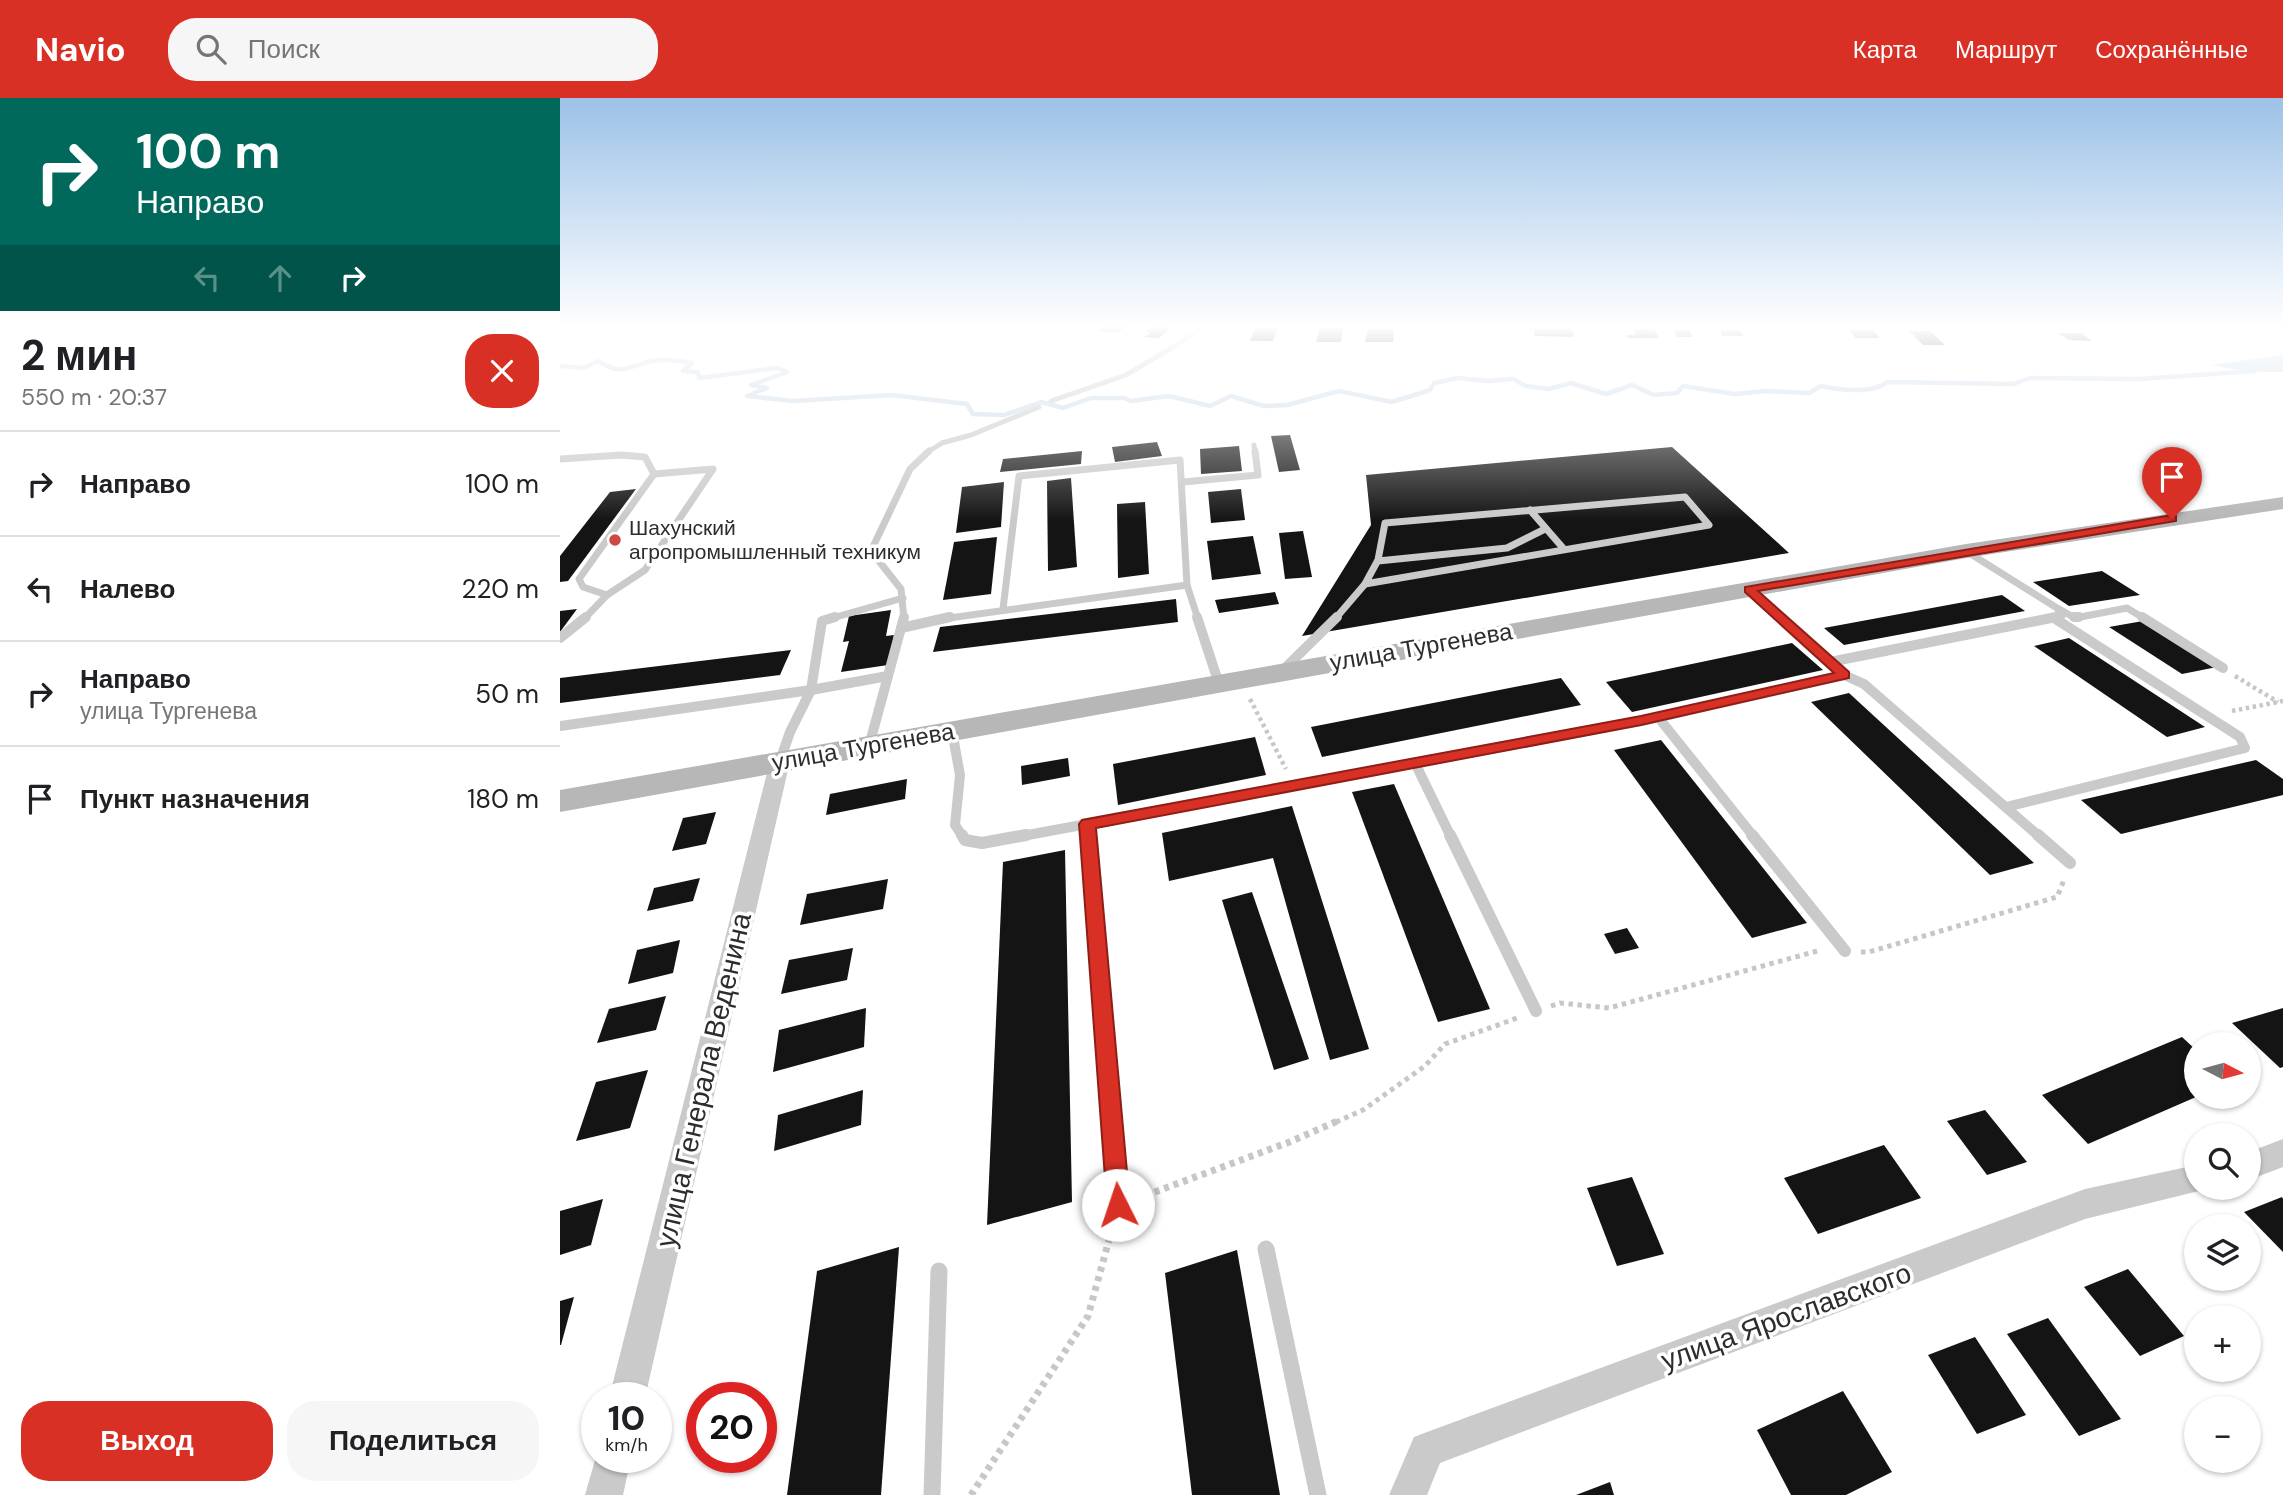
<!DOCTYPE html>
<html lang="ru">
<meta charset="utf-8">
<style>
body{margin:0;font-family:"DM Sans",sans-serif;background:#f6f6f6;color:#202124;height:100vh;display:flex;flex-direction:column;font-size:26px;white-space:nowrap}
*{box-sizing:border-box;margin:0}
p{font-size:23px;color:#757577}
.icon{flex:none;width:38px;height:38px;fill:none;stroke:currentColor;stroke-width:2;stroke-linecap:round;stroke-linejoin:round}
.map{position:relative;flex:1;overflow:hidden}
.sheet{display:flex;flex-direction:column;background:#fff;width:560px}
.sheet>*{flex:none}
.hud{background:#00695c;color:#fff;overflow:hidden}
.needle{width:46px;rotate:96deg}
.buttons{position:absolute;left:1624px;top:934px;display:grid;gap:14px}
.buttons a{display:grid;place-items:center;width:77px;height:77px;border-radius:50%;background:#fff;box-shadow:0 2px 5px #0004;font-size:35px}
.speed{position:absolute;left:21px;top:1284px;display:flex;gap:14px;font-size:35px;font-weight:700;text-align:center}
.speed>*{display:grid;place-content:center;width:91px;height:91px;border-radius:50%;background:#fff;box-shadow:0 2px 5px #0004;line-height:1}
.speed small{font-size:18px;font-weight:400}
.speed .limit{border:10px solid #d22;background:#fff;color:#111}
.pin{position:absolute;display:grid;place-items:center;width:60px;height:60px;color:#fff;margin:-72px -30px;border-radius:50% 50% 50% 0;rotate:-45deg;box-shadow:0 0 7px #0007}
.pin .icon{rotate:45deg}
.me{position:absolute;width:77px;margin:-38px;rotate:356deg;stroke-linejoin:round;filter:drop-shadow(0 0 5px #0008)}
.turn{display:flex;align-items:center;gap:24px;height:147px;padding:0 21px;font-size:32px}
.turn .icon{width:91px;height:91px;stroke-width:2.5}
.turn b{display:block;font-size:49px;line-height:60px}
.lanes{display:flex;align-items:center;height:66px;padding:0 21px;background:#0003;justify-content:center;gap:35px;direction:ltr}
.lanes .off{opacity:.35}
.round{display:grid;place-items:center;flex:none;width:74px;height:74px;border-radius:28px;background:#f6f6f6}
.overview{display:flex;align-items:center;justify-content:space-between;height:119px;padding:0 21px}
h1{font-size:42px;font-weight:700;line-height:52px}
.action{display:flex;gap:14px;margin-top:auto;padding:14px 21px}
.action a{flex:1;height:80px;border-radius:28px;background:#d93025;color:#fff;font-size:28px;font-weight:700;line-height:80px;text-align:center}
.action a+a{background:#f6f6f6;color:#202124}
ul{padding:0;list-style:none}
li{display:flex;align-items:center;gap:21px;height:105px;padding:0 21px;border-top:2px solid #e0e0e0}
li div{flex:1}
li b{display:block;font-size:26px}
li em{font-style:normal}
header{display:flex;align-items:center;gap:42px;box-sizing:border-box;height:98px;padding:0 35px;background:#d93025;color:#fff}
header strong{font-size:33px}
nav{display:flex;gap:38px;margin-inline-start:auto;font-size:24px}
.search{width:490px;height:63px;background:#f6f6f6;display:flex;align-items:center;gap:18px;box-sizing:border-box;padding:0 24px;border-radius:28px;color:#757577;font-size:26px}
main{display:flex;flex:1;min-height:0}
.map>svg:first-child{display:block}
.water{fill:#cad8e6}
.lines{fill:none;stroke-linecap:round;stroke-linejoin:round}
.stream{stroke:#cad8e6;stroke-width:4.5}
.building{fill:#141414}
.path-far2{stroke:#c7c7c7;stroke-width:4.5;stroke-dasharray:3.5 3.5;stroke-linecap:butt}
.path-far1{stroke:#c7c7c7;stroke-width:5;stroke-dasharray:4.5 4.5;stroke-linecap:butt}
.path{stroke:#c7c7c7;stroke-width:7;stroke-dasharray:5 5;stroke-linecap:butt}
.lane-far4{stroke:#cacaca;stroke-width:5}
.lane-far3{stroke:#cacaca;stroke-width:7}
.lane-far2{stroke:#cacaca;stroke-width:10}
.lane-far1{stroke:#cacaca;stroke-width:12}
.lane{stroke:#cacaca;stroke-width:17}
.street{fill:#cacaca;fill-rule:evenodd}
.secondary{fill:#b7b7b7;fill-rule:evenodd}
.route{fill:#d93025;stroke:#8d1f18;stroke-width:2}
.poi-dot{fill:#ce4844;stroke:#fff;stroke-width:2.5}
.labels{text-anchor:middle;stroke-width:7;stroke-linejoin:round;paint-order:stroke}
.far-poi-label{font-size:21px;fill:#2d2d2d;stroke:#fff;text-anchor:start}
.street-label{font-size:24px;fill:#2d2d2d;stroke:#fff}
.near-street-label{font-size:28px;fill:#2d2d2d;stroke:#fff}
</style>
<header>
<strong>Navio</strong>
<div class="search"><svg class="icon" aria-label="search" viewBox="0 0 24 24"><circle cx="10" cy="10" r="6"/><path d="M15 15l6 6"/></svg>Поиск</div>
<nav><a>Карта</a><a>Маршрут</a><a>Сохранённые</a></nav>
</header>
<main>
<section class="sheet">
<div class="hud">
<div class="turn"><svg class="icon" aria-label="right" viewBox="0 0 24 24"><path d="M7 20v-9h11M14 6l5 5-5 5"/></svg><div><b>100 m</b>Направо</div></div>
<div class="lanes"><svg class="icon off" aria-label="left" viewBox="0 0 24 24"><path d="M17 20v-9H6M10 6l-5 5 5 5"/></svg><svg class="icon off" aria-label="ahead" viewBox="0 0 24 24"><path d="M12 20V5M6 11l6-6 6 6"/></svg><svg class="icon" aria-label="right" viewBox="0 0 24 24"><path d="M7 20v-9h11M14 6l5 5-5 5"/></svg></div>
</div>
<div class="overview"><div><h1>2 мин</h1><p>550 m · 20:37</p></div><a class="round" style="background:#d93025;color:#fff"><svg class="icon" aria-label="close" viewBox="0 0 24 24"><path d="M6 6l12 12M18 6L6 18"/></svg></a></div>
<ul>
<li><svg class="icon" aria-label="right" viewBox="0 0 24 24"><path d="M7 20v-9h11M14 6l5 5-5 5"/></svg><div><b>Направо</b></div><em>100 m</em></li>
<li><svg class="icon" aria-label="left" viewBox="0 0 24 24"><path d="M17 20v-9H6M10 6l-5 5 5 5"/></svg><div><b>Налево</b></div><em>220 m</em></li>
<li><svg class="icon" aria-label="right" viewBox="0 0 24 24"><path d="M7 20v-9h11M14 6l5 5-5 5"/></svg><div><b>Направо</b><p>улица Тургенева</p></div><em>50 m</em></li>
<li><svg class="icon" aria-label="arrive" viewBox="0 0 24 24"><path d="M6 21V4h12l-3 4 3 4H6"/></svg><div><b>Пункт назначения</b></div><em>180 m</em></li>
</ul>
<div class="action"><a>Выход</a><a>Поделиться</a></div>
</section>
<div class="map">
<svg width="1723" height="1397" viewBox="0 0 1723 1397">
<rect width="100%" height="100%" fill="#fff"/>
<polygon class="water" points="1723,257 1723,274 1688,274 1651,267"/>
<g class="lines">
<path class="stream" d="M0,268L24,270L38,263C63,279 67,268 92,263C105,261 119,262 132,265L123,273L138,274L139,280L218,270L227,274L191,287L207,290L187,298L233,303L332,297L407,306L413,316L444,317L481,304L503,310L531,300H564L571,303L609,298L650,308L671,298L704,308L727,307L779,293L832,304L870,292L874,285L898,280L928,283L953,281L966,288L989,291L1011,285L1046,296L1072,287L1094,297L1117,295L1123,288L1175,296L1205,293L1249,295L1261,288C1278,292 1313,296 1327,284L1453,286L1470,280L1579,281L1696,273"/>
</g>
<g class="building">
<polygon points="546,228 567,228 557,235 538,233"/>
<polygon points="594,228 613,228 599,240 584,239 590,235 585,234"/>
<polygon points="695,230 718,230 713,243 690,243"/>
<polygon points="760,230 783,230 781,244 756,244"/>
<polygon points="808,231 834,231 833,244 805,244"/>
<polygon points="973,231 1012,231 1014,239 975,238"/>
<polygon points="1073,231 1094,231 1099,240 1068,240 1066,237 1075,237"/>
<polygon points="1114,231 1129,232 1133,239 1117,239"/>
<polygon points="1160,232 1180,232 1183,238 1162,238"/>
<polygon points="1289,232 1313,232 1320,240 1296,240"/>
<polygon points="1349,233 1370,233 1385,247 1363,247"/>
<polygon points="1498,235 1521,235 1532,243 1509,242"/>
<polygon points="730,337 740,372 719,374 711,338"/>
<polygon points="597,344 602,358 555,364 552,349"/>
<polygon points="679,348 682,373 641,376 640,351"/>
<polygon points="1112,349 1229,455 742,538 811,427 806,377"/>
<polygon points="522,353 521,366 440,374 443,361"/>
<polygon points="511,380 517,469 488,473 487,383"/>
<polygon points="444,384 441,429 396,435 402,389"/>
<polygon points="76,391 8,483 0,484 0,458 50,394"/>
<polygon points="681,391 685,422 651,425 648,394"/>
<polygon points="585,404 589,476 558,480 557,406"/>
<polygon points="743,433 752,479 725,481 719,435"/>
<polygon points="693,438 701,476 652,482 647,443"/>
<polygon points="437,439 431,496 383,502 394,444"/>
<polygon points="1542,473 1580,497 1509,508 1473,484"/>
<polygon points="715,494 719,506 659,515 655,502"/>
<polygon points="1442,497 1465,513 1284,547 1264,530"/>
<polygon points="616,501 618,524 373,554 380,529"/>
<polygon points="17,511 0,534 0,513"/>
<polygon points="331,512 326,538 334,537 328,567 281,574 289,543 283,544 289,518"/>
<polygon points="1583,523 1657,569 1622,576 1549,529"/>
<polygon points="1509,540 1645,629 1607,639 1474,548"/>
<polygon points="1232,545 1263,572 1072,614 1046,584"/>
<polygon points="231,552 220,577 0,605 0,580"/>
<polygon points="1001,580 1021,607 762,659 751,629"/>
<polygon points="1289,595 1474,765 1430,777 1251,604"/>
<polygon points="695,639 706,677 558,707 553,666"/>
<polygon points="1101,642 1247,825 1192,840 1054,652"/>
<polygon points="508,660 510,678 462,687 461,668"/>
<polygon points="1696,662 1723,681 1723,697 1561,736 1521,702"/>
<polygon points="347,681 345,701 266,717 270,696"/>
<polygon points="834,686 930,911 878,924 792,694"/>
<polygon points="732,708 809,951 770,962 713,760 609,783 602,735"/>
<polygon points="156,714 146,746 112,753 123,720"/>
<polygon points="505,752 512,1104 427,1127 443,764"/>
<polygon points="140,780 133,803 87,813 94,790"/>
<polygon points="328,781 323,811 240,827 247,796"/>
<polygon points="692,794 749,961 714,972 662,802"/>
<polygon points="1067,830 1079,850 1055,856 1044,836"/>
<polygon points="120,842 113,875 68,886 77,852"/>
<polygon points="293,850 287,882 221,896 229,862"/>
<polygon points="106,898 96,932 37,945 49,911"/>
<polygon points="306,910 304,949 213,974 219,932"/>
<polygon points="1723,910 1723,969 1720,970 1672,925"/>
<polygon points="1622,939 1636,952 1636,999 1528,1046 1482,997"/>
<polygon points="88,972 70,1030 16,1043 36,984"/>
<polygon points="303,992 301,1027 214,1053 218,1017"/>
<polygon points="1425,1012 1467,1064 1427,1077 1387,1023"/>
<polygon points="1324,1047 1361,1100 1258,1136 1224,1080"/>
<polygon points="1072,1079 1104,1156 1057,1168 1027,1090"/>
<polygon points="1722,1099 1723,1101 1723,1154 1684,1114"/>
<polygon points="43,1101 31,1147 0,1157 0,1113"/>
<polygon points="339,1149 321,1397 227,1397 257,1173"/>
<polygon points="677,1152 720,1397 632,1397 605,1175"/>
<polygon points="1568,1171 1624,1238 1580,1258 1524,1189"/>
<polygon points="14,1199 1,1247 0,1247 0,1203"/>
<polygon points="1488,1220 1561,1321 1519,1338 1447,1236"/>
<polygon points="1415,1239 1466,1317 1417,1336 1368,1257"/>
<polygon points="1283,1293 1332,1374 1286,1397 1231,1397 1197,1332"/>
<polygon points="1050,1384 1054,1397 1016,1397"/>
</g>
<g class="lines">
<g class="path-far2">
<polyline points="1675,578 1718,604"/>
<polyline points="690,601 726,671"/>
<polyline points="1672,613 1723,603"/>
</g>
<g class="path-far1">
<polyline points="1301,854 1309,854 1497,799 1504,782"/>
<polyline points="991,908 1000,905 1049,910 1261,852"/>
<polyline points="776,1024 803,1012 865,968 885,946 960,919"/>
</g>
<g class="path">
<polyline points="576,1101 727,1045 780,1022"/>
<polyline points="411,1397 528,1218 554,1124"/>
</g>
<g class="lane-far4">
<polyline points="491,303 566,277 618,246 642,228"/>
<polyline points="694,347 695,355"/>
<polyline points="366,355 382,345 411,337 479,309"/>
</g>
<g class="lane-far3">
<polyline points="0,361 61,357 85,359 94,376 19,481 23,489 47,497 24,521"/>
<polyline points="623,384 698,377 695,353"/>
<polygon points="1125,399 1149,427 805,486 818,462 825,425"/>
<polyline points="970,412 1003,450"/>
<polyline points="1406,453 1497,510 1502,518 1487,521"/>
<polyline points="818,463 947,450 985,431"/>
<polyline points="1189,491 1222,521"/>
<polyline points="47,497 85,472 153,371 94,376"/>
<polyline points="443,511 459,378 620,362 627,487 638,521"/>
<polyline points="1499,511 1515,520 1567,510 1585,521"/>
<polyline points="269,521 343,500"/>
<polyline points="344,521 341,491 311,453 350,371 369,353"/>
<polyline points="382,521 627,487"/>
<polyline points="775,521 805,486"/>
</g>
<g class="lane-far2">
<polyline points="637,519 659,586"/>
<polyline points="1220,519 1284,577 1304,586 1480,739"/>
<polyline points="1514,519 1519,519"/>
<polyline points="1582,519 1663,570"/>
<polyline points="341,530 390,519"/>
<polyline points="0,540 26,519"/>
<polyline points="1270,564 1496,519"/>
<polyline points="723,572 777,519"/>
<polyline points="1098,619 1194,739"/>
<polyline points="0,628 251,592 328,578"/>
<polyline points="392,633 400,677 395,727 403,739"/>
<polyline points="309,648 344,519"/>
<polyline points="220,663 230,634 251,592 262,523 275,519"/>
<polyline points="855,665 891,739"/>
<polyline points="1446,709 1685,650 1680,639 1494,520"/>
<polyline points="527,726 528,739"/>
<polyline points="457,739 1081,623 1284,577"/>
</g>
<g class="lane-far1">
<polyline points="402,737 405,742 422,745 466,737"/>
<polyline points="528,737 551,1024"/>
<polyline points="890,737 976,913"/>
<polyline points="1192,737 1285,853"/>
<polyline points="1478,737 1510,765"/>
</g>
<g class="lane">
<polyline points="551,1022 558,1107"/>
<polyline points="706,1151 758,1397"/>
<polyline points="372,1397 379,1173"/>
</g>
<g class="street">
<polygon points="1491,228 1563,228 1558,231 1496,231"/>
<polygon points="220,657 227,658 230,663 85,1300 49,1300 210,663 213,658"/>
<polygon points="1723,1041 1723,1069 1689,1082 1689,1054"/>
<polygon points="1636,1067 1636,1090 1647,1091 1525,1121 880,1365 867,1397 829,1397 854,1339 867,1334 1525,1091"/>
<polygon points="37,1355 37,1360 71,1360 63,1397 25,1397"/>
</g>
<polygon class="secondary" points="1723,399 1723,411 1406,460 0,714 0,692 1406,446"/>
</g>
<linearGradient id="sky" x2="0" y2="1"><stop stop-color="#9cc2e7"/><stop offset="0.54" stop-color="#fff"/><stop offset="1" stop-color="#fff" stop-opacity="0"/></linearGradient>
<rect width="1723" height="423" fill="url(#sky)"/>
<polygon class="route" points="1612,417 1616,418 1616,423 1198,493 1289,574 1289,580 1081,627 536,730 570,1107 567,1115 558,1118 550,1115 547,1107 519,726 522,722 1081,618 1274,575 1185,494 1185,489"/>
<circle class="poi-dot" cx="55" cy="442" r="7"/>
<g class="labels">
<g class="far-poi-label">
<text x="69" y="437">Шахунский<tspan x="69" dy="24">агропромышленный техникум</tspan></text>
</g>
<g class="street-label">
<text transform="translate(861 549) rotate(-10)" y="8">улица Тургенева</text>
<text transform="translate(303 649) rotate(-10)" y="8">улица Тургенева</text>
</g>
<g class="near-street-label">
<text transform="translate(143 982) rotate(-77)" y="10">улица Генерала Веденина</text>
<text transform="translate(1226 1218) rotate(-20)" y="10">улица Ярославского</text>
</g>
</g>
</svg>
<div class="buttons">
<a><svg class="needle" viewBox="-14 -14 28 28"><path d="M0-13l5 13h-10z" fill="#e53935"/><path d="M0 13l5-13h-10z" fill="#757577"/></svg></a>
<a><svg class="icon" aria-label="search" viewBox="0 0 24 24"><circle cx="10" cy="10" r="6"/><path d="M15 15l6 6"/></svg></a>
<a><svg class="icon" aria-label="layers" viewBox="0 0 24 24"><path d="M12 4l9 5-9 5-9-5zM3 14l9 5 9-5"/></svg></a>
<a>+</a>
<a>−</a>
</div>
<div class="speed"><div>10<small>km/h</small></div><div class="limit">20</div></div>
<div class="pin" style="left:1612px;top:421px;background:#d93025"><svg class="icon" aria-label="arrive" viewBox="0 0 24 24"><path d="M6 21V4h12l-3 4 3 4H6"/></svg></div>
<svg class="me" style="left:558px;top:1107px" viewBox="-20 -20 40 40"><circle r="19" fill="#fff"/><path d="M0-13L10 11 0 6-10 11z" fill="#d93025"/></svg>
</div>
</main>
